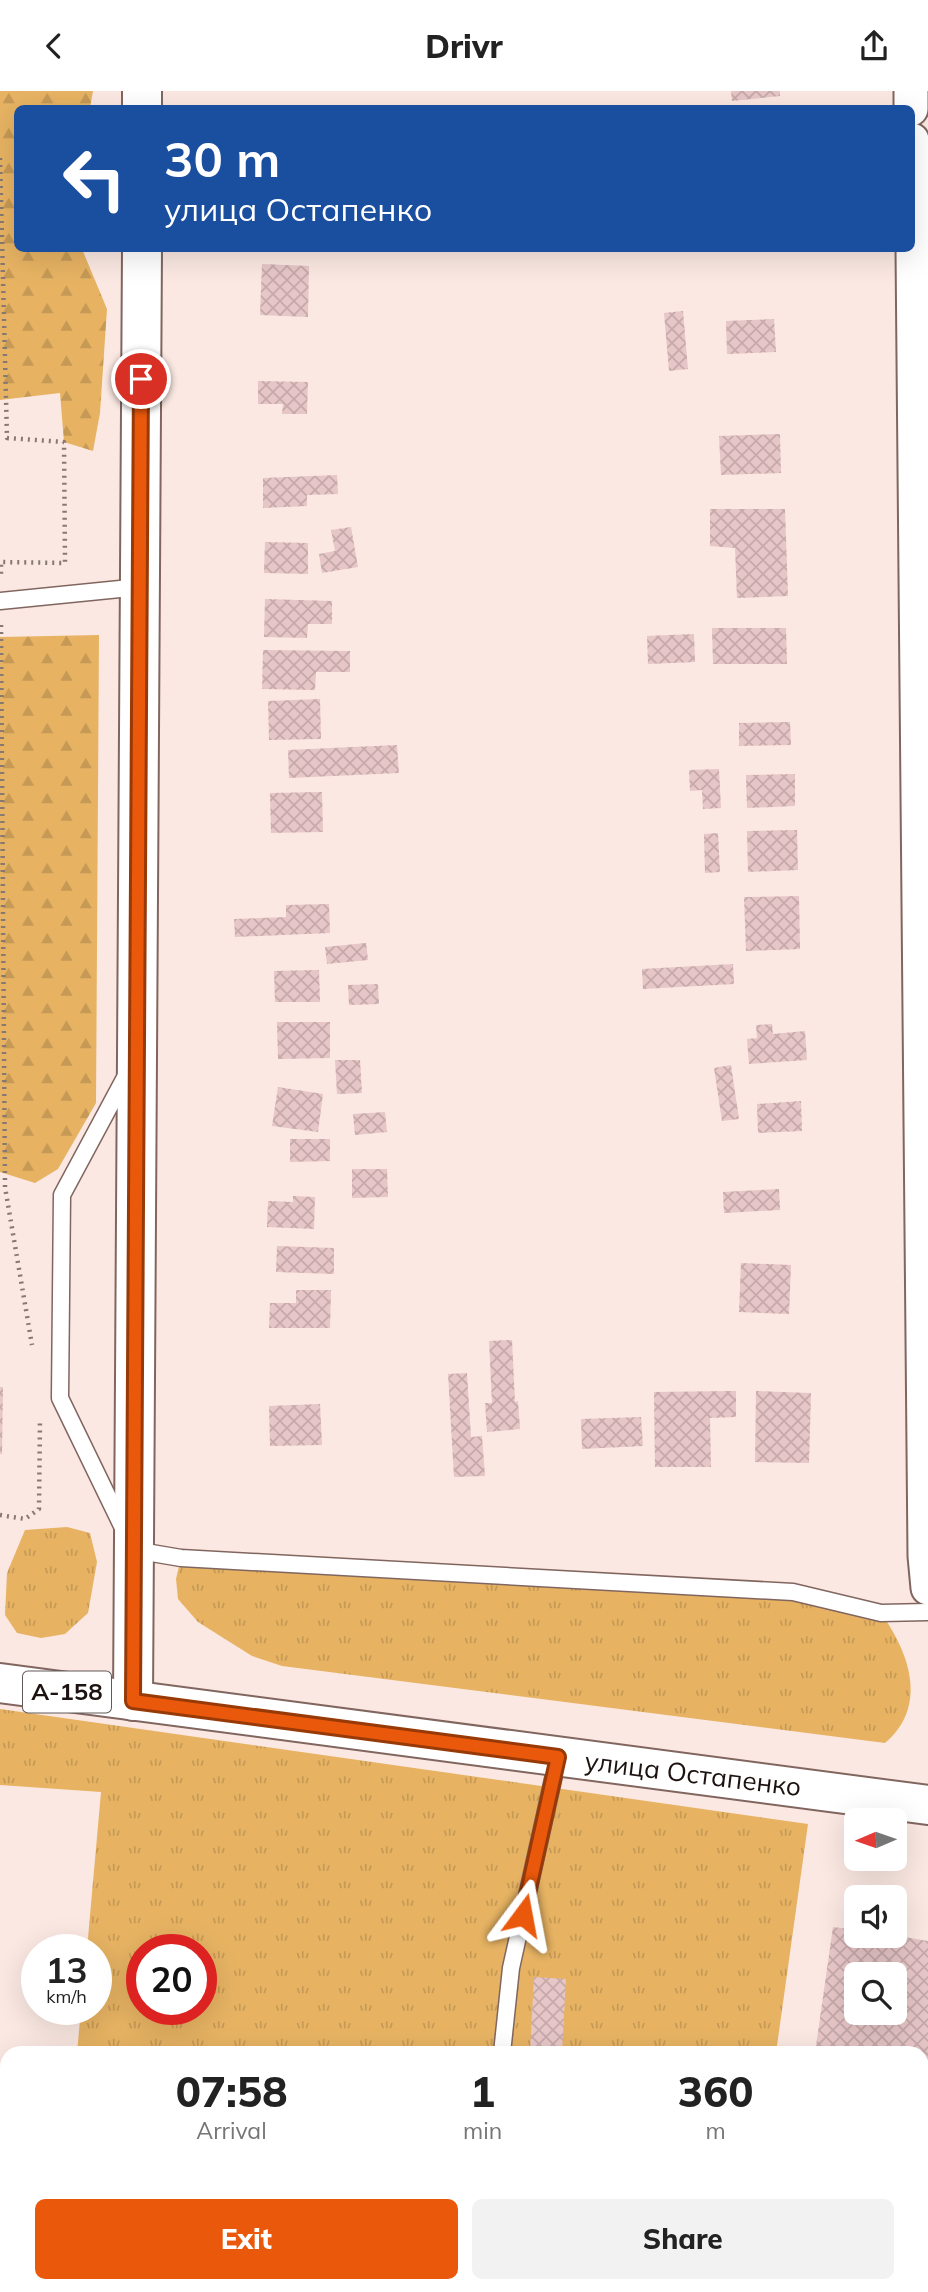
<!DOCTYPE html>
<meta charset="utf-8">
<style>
body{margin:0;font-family:Mulish,sans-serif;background:#f2f2f2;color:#222;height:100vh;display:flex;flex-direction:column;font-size:26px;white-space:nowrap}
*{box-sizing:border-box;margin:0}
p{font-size:23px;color:#767676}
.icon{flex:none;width:38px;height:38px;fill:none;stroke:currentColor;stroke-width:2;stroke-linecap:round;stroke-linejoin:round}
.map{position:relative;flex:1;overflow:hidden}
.details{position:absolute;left:0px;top:1955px;width:929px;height:247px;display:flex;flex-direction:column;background:#fff;border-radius:21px 21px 0 0;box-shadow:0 7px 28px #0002}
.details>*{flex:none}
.hud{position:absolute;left:14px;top:14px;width:901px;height:147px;border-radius:10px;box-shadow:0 7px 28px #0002;background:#1a4fa0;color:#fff;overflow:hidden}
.needle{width:46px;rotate:268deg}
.controls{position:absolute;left:844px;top:1717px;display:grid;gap:14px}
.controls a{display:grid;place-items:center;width:63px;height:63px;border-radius:10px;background:#fff;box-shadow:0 7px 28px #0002;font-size:35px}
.speed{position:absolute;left:21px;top:1843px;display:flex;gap:14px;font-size:35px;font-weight:700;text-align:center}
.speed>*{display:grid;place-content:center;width:91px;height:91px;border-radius:50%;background:#fff;box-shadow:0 7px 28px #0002;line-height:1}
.speed small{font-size:18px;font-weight:400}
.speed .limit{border:10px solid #d22;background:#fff;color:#111}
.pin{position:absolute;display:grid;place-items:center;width:60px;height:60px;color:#fff;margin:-30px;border:4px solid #fff;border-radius:50%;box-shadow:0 2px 7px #0007}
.me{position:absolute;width:77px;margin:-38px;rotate:13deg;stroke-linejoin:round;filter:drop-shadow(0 0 5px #0008)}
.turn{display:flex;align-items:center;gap:24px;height:147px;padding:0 35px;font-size:32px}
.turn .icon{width:91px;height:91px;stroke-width:2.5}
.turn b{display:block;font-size:49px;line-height:60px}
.eta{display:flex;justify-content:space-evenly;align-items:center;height:119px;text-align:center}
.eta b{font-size:42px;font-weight:800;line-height:49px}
.cta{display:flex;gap:14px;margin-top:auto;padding:14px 35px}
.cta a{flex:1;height:80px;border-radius:10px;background:#ea580c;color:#fff;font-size:28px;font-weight:800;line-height:80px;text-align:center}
.cta a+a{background:#f2f2f2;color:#222}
header{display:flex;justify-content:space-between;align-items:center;height:91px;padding:0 35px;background:#fff;font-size:32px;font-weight:800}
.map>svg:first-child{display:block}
.grass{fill:url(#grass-tufts);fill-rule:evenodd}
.forest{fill:url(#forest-firs)}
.building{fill:url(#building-cross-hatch);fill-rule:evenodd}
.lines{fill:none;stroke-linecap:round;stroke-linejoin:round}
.service-casing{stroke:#81665f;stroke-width:19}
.minor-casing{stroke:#81665f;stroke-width:37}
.tertiary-casing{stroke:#81665f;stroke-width:42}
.primary-casing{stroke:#81665f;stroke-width:42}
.path{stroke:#867873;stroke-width:4.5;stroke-dasharray:2 5;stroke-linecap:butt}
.service{stroke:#fff;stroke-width:16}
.minor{stroke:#fff;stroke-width:33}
.tertiary{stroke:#fff;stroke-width:38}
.primary{stroke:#fff;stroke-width:38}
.route-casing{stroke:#983908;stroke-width:18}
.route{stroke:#ea580c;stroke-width:12}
.labels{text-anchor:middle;stroke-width:6;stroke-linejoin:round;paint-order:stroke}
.shield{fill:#fff;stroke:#605957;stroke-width:2}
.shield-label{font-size:24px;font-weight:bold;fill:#1c120f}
.street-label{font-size:26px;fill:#1c120f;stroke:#fff}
</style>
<header><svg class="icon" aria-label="back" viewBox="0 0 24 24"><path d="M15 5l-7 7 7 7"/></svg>Drivr<svg class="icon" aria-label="share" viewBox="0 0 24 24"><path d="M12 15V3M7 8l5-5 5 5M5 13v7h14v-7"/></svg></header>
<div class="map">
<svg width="928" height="2201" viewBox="0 0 928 2201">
<defs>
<pattern id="grass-tufts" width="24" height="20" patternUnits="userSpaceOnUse" patternTransform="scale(1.75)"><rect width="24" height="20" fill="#e7b363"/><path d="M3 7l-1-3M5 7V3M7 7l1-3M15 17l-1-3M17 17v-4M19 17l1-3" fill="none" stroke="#c69955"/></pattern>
<pattern id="forest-firs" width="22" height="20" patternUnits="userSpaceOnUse" patternTransform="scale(1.75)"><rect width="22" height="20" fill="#e7b363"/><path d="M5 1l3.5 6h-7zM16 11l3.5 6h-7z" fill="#c69955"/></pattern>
<pattern id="building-cross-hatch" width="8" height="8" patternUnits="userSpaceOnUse" patternTransform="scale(1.75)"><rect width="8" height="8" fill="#e7c6c7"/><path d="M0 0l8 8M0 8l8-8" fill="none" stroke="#c6a9aa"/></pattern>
</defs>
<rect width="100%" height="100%" fill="#fbe8e2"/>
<g class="grass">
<polygon points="67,1436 90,1442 97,1471 88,1522 65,1543 41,1547 17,1542 5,1524 7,1482 25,1439"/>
<path d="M181,1467L793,1501L881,1522C910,1563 928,1615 885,1652L282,1575L252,1565L198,1531L178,1508L176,1488Z"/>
<path d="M0,1618L808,1733L776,1962H77L81,1918H96V1858H87L101,1701L0,1694ZM142,1858H201V1918H142Z"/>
<polygon points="922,2099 928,2100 928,2201 55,2201 56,2194 922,2194"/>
</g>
<g class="forest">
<polygon points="0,0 93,0 90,17 18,18 18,158 82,158 107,218 100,322 93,360 64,351 60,302 0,309"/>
<polygon points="99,544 96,1012 58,1078 35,1092 0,1081 0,546"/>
</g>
<g class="building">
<polygon points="731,0 780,0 780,5 732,10"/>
<polygon points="262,173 309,175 308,226 260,224"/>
<polygon points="683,220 688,278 669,280 664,222"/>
<polygon points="774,228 776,261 727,263 726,230"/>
<polygon points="258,290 308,291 307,323 282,323 283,313 258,313"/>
<polygon points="780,343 781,382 721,384 719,345"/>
<polygon points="337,384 338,403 307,404 307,415 263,417 263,387"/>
<polygon points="710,418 785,418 788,505 737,507 735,457 710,455"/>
<polygon points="351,436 358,476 322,482 319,463 335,460 331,439"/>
<polygon points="265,451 308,452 308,483 264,482"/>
<polygon points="265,508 332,510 332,533 308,533 307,547 264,546"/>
<polygon points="712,537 786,537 787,573 713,573"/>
<polygon points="694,543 695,571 648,573 647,545"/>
<polygon points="263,559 350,560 350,581 316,581 315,599 262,598"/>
<polygon points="320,608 321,648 269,649 268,610"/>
<polygon points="790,631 791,654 739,655 739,632"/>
<polygon points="397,654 399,682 289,687 288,659"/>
<polygon points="719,678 721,717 703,718 702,699 690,700 689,679"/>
<polygon points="795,683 795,715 747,717 746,684"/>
<polygon points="322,701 323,741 271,742 270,702"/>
<polygon points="797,739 798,779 748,781 747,740"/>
<polygon points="718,742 720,781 705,782 704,743"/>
<polygon points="799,805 800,858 746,860 744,806"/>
<polygon points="329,813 330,842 235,846 234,828 286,826 286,814"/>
<polygon points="366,852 368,869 327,873 325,856"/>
<polygon points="733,873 734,893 643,898 642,878"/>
<polygon points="319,879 320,911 275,911 274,880"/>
<polygon points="378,893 379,913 349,914 348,894"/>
<polygon points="277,931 330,931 330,967 278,968"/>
<polygon points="772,933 773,943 805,940 807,969 749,973 747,948 757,947 756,934"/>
<polygon points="335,969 360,969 362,1002 337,1003"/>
<polygon points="731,974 739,1028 722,1030 714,977"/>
<polygon points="278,996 323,1003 318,1041 272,1035"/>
<polygon points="801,1010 802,1040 758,1042 757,1013"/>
<polygon points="385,1021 387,1041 355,1044 353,1023"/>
<polygon points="290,1048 330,1048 330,1070 290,1071"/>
<polygon points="352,1078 387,1078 388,1106 352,1107"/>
<polygon points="779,1098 780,1119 724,1122 723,1101"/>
<polygon points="293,1105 315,1106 314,1138 267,1136 268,1110 293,1111"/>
<polygon points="277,1155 334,1157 334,1183 276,1181"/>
<polygon points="741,1172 791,1174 789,1223 739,1221"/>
<polygon points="296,1199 331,1199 330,1237 269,1237 270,1212 296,1212"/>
<polygon points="512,1249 515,1311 518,1310 520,1338 487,1341 485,1312 492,1312 489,1250"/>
<polygon points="467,1282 471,1346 482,1345 485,1385 454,1386 448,1283"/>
<polygon points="0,1296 3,1296 2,1363 0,1363"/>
<polygon points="736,1300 736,1326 710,1327 711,1376 655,1376 654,1301"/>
<polygon points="756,1300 811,1302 809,1372 755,1371"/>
<polygon points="320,1313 322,1354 270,1355 269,1315"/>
<polygon points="641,1326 643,1355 582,1358 581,1328"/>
<path d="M833,1836L856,1839V1844H893L928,1850V1971L924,1999L922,1962H815ZM856,1883H894V1922H856Z"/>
<polygon points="534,1886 566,1888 562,1962 530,1960"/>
</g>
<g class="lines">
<g class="service-casing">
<g id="service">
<polyline points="0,510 140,496"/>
<polyline points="124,1439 60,1307 62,1104 128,981"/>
<polyline points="134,1459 181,1467 793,1501 881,1522 928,1521"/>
<polyline points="502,1962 511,1877 558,1666"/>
<polyline points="477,2201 478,2194"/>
</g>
</g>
<g class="minor-casing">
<g id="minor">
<polyline points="911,0 911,18"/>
<polyline points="912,49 925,1465 928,1497"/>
</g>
</g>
<g class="tertiary-casing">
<g id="tertiary">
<polyline points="142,18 142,0"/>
<polyline points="133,1610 142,158"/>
</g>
</g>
<g class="primary-casing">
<polyline id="primary" points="0,1592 928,1714"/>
</g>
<g class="path">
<polyline points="0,67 7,347 64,351 65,472 1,471 1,486"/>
<polyline points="1,534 5,1096 32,1254"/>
<polyline points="0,1424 25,1428 39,1418 40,1329"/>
</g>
<use href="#service" class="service"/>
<use href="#minor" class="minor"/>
<use href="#tertiary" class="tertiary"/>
<use href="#primary" class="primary"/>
</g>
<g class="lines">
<g class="route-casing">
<polyline id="route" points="141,288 133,1610 558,1666 523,1824"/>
</g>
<use href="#route" class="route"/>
</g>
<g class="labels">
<rect class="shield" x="23" y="1580.5" width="88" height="41" rx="5"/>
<g class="shield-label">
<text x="67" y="1609">А-158</text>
</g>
<g class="street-label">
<text transform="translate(693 1683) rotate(7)" y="9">улица Остапенко</text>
</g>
</g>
</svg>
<div class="controls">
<a><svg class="needle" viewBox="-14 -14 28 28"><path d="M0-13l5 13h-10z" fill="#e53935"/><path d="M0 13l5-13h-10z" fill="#767676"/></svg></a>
<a><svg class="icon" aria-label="sound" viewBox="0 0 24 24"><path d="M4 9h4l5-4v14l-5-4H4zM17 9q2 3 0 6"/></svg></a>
<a><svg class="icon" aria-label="search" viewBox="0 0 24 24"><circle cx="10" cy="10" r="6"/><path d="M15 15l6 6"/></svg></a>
</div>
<div class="speed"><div>13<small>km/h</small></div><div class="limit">20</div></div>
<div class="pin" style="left:141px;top:288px;background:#d93025"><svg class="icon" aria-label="arrive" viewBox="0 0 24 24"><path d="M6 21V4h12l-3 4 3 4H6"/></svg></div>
<svg class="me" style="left:523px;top:1824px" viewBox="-20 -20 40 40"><path d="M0-17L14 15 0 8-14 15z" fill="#ea580c" stroke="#fff" stroke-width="4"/></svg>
<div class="hud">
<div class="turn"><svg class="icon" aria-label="left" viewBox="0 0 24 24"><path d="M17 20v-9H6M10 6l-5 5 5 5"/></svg><div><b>30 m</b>улица Остапенко</div></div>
</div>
<section class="details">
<div class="eta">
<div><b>07:58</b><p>Arrival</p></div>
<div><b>1</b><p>min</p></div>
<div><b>360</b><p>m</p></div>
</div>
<div class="cta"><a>Exit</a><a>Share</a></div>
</section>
</div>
